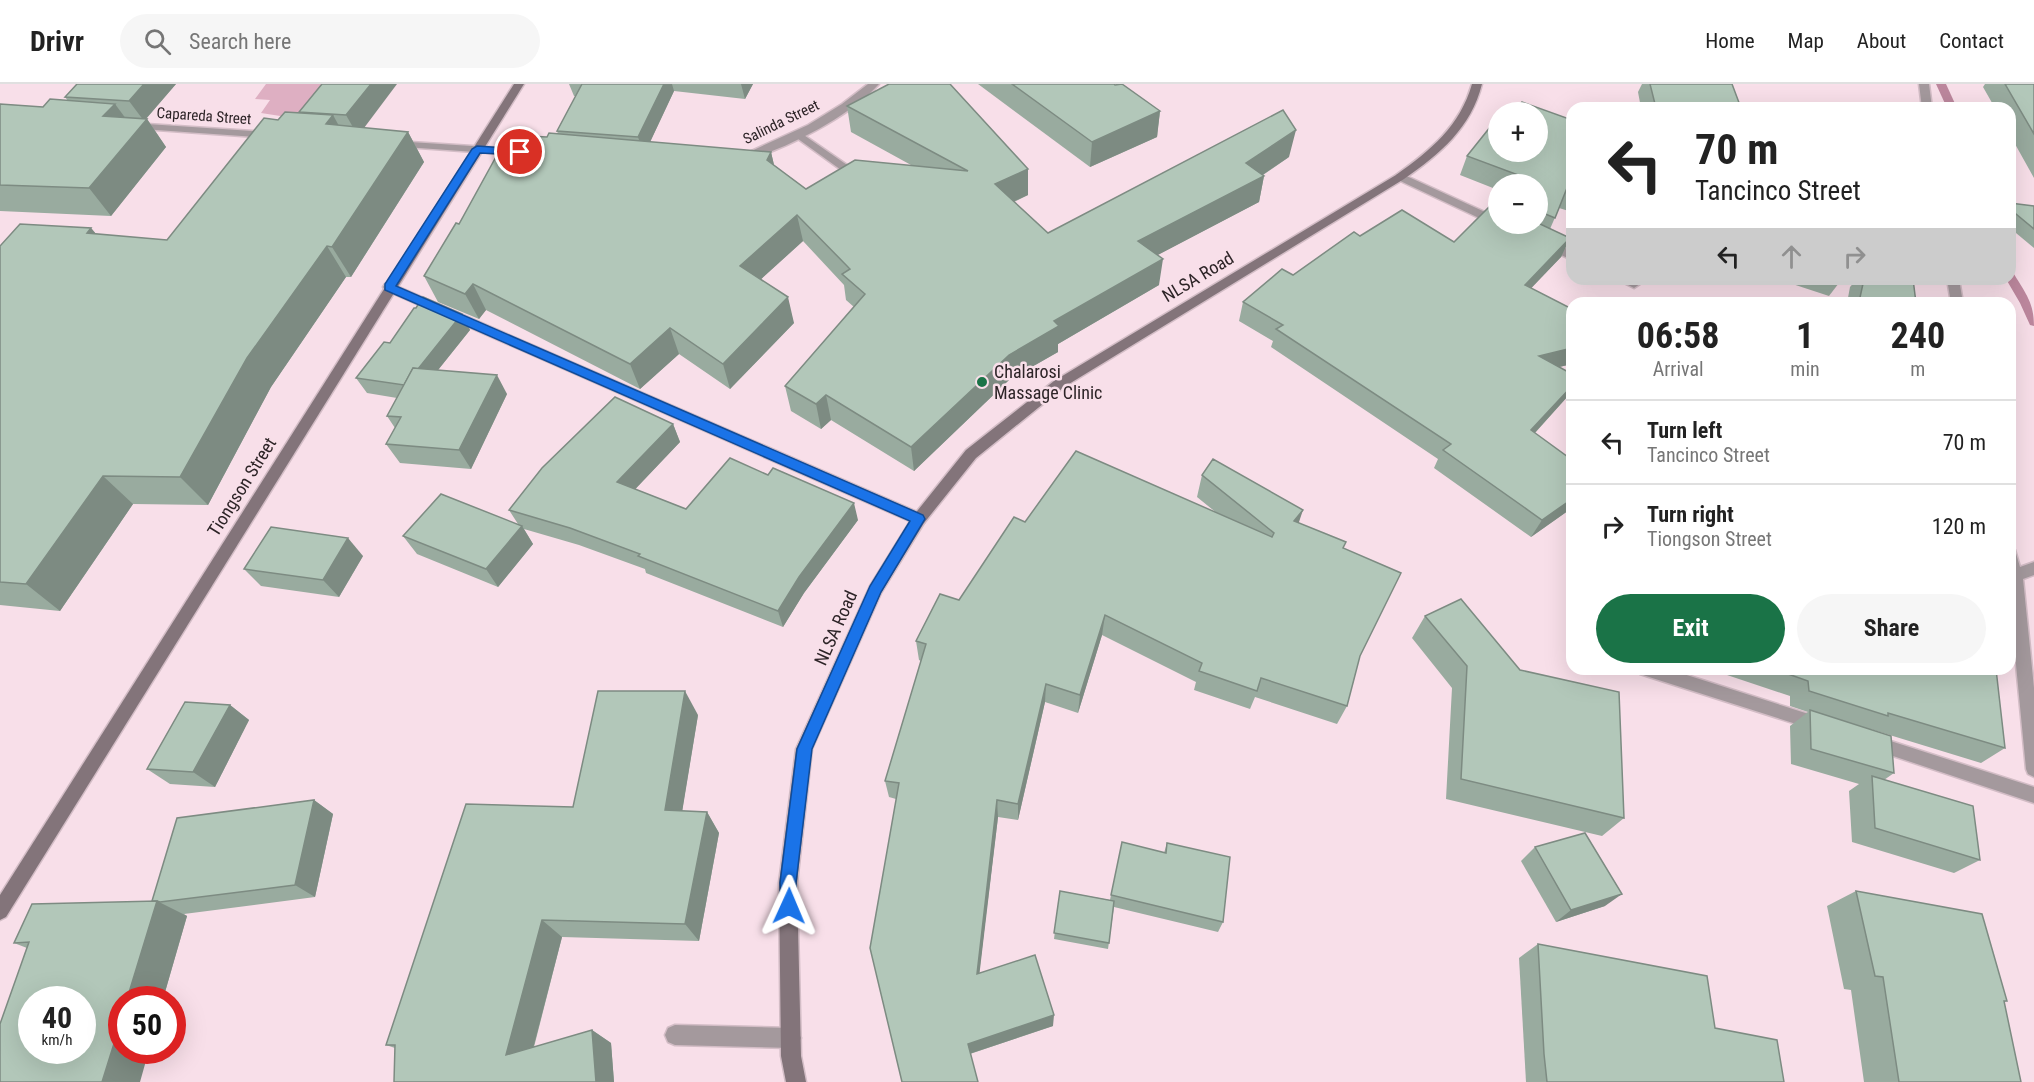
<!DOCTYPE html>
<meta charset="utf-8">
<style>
body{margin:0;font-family:"Roboto Condensed",sans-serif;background:#f6f6f6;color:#222;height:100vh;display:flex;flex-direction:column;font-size:22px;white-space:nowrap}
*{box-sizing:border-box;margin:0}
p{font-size:20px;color:#767676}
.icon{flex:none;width:33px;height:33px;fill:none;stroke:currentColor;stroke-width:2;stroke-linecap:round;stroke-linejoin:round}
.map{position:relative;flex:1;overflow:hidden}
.sheet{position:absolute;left:1566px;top:213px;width:450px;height:378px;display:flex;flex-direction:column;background:#fff;border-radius:18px;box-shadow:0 6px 24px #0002}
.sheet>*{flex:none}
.top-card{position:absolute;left:1566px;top:18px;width:450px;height:183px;border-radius:18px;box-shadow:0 6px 24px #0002;background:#fff;color:#222;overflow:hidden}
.tools{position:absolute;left:1488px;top:18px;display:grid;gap:12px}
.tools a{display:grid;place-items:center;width:60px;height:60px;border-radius:50%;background:#fff;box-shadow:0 6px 24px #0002;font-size:30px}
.speed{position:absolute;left:18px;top:902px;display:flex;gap:12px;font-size:30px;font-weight:700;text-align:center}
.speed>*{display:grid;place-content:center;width:78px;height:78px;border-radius:50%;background:#fff;box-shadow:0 6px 24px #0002;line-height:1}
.speed small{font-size:15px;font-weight:400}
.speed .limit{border:9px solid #d22;background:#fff;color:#111}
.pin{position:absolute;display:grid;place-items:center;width:51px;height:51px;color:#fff;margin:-26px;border:3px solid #fff;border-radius:50%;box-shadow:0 2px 6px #0007}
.me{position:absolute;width:66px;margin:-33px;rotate:1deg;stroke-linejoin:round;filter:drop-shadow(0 0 4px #0008)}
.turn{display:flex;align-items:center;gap:21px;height:126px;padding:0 30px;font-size:27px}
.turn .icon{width:78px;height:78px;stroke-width:2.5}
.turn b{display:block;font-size:42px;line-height:51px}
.lanes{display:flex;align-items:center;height:57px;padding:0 30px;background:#0003;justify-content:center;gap:30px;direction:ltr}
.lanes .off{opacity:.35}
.eta{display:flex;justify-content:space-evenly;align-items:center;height:102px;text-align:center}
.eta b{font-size:36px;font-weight:700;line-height:42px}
.cta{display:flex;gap:12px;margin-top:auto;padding:12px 30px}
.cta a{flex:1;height:69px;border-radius:36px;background:#1a7347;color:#fff;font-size:24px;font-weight:700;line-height:69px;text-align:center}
.cta a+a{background:#f6f6f6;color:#222}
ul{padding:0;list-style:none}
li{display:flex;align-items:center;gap:18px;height:84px;padding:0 30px;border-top:2px solid #e0e0e0}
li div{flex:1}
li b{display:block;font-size:22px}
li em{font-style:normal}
header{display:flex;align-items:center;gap:36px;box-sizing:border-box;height:84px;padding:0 30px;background:#fff;border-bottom:2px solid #e0e0e0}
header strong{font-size:28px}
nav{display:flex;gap:33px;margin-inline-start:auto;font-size:21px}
.search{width:420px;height:54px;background:#f6f6f6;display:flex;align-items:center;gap:15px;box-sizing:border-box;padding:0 21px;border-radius:33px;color:#767676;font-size:22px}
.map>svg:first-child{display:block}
.green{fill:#deafc2}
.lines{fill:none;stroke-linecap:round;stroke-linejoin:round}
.stream{fill:#bc879d;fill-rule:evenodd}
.lane-casing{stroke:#d3bdc6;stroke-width:3}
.street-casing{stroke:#d3bdc6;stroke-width:3}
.secondary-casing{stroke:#d3bdc6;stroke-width:3}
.lane{fill:#a4999d;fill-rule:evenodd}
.street{fill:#a4999d;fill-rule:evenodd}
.secondary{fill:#83747a;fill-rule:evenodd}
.wall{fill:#99ab9f}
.shaded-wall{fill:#7d8b82}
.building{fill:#b2c7b9;stroke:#7d8b82;stroke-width:1.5;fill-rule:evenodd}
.route{fill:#1a73e8;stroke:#114b97;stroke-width:1.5}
.poi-dot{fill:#1a7347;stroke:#f8dfe9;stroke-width:2}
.labels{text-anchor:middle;stroke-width:5;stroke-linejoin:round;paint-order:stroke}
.far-street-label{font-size:15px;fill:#2d2427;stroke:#f8dfe9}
.street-label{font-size:18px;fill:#2d2427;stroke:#f8dfe9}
.poi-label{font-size:18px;fill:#2d2427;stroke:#f8dfe9;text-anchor:start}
</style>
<header>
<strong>Drivr</strong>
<div class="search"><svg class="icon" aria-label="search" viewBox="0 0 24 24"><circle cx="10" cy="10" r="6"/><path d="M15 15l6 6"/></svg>Search here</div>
<nav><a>Home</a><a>Map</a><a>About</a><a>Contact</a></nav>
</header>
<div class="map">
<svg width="2034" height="998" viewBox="0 0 2034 998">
<rect width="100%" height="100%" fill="#f8dfe9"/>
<polygon class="green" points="266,0 333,0 306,36 261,29 270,16 255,15"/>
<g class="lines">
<g class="stream">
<polygon points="1936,0 1946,0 1957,24 1947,24"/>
<path d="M2010,189L2014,190C2026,210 2034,219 2034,242L2030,241L2020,219L2006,195H2010Z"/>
</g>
<g class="lane-casing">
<g id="lane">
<polygon points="798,47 863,92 863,96 855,96 794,52 794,48"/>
<polygon points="675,941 791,944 798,947 801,954 798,961 791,964 675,961 668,958 665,951 668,944"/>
</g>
</g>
<g class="street-casing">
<g id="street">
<path d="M868,0H879C851,32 783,67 742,77L736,74L808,41L842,20Z"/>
<polygon points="1919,0 1929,0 1932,24 1922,24"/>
<polygon points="132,39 269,48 274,51 269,54 128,44 128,40"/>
<polygon points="395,57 518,65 524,68 518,71 391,62 391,58"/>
<polygon points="1400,89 1498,134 1498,140 1503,140 1494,141 1396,95 1396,91"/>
<polygon points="1545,155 1572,167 1572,176 1541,162 1541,156"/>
<polygon points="1616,195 1633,195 1640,200 1634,204"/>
<polygon points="1947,195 1959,195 1963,219 1951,219"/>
<polygon points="389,199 924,431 926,435 924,439 914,439 385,206 383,203 385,200"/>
<polygon points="2010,464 2015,466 2020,483 2034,478 2034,491 2023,495 2034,604 2034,693 2028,690 2026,685 2010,518"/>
<polygon points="1638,585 1668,585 1818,633 1824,635 1826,640 1824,645 1818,647 1646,592 1640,590"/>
<polygon points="1875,652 2034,703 2034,719 1869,664 1867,659 1869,654"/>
</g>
</g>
<g class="secondary-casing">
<g id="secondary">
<polygon points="514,0 524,0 6,833 0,836 0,811"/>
<path d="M1472,0H1482C1471,44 1440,70 1404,95L1064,303L976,374L924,439L881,509L812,665L797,799L801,972L806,998H786L781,972L779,799L796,665L870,502L914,431L966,366L1054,297L1396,91C1431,66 1460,42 1472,0Z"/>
</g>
</g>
<use href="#lane" class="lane"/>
<use href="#street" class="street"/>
<use href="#secondary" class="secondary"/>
</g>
<g class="wall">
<polygon points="176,0 146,35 147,35 166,63 111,132 0,127 0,20 43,23 68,17 65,13"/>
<polygon points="322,0 364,44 408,48 424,78 351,193 346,193 271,303 208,421 133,420 60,527 0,521 0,162 91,144 96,150 167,156 299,29"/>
<polygon points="569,0 753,0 745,15 674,7 650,58 771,68 774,81 806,105 911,81 851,48 847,22 1028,85 1028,111 1014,118 1048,149 1289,73 1263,91 1264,92 1259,118 1157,171 1159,201 1058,260 1058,268 1009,296 914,387 831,336 821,345 791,327 785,302 854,223 846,216 844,201 803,157 761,195 794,239 730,305 679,270 640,305 486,226 479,235 438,218 424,192 459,140 547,53 558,50 557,47 576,12 574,12"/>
<polygon points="978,0 1114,0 1160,27 1157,53 1090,83"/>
<polygon points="1642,0 1732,0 1741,24 1641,24 1638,8"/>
<polygon points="1985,0 2034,0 2034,94 2010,51 2010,24 1995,24 1983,3"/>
<polygon points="1572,36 1572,128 1559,124 1550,145 1570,154 1561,173 1531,204 1572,225 1572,280 1559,283 1572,290 1572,306 1568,312 1535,349 1572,424 1531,453 1434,384 1438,375 1271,263 1273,257 1239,237 1243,218 1293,191 1360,152 1454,158 1498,121 1498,119 1498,140 1538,140 1538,100 1498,100 1498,106 1460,91 1467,72 1498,68"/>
<polygon points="2010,119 2034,122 2034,164 2010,144"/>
<polygon points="1777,195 1842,195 1829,212"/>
<polygon points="1857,195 1913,195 1916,219 1847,219 1850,203"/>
<polygon points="462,230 470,246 438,286 507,310 471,385 400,379 386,360 395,344 387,332 397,314 367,309 356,294 390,259"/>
<polygon points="673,340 680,358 635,405 686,425 858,436 804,509 783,543 646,489 645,485 579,461 524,445 533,460 498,503 417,470 403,452 518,440 509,426"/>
<polygon points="1202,391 1298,439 1343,464 1360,572 1347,622 1337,640 1255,613 1250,625 1194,606 1196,598 1102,551 1078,629 1045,618 1018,736 998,733 979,889 1053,942 970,970 896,715 889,713 885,697 921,577 919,576 916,557 959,516 1025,438 1218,430 1197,413"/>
<polygon points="363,472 339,513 261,502 244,485"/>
<polygon points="1425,532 1624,734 1602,752 1446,715 1452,604 1412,554"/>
<polygon points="1717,585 1996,585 2005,664 1981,679 1870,645 1894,689 1884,696 1980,776 1954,789 1852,758 1849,707 1859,700 1791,680 1790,642 1808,628 1790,622 1790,612 1727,591 1728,588"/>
<polygon points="230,621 249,636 215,703 170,700 147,685"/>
<polygon points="698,631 682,727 707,728 719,749 699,857 562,853 534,963 592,946 611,959 614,998 395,964 386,961 573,723"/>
<polygon points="314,716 333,730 315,813 184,830 187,832 163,915 122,915 27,864 14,859 152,817"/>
<polygon points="1167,759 1223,838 1218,848 1114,823 1108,865 1054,855 1060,807 1110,816 1111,811 1164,769"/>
<polygon points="1535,763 1605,822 1556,838 1521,777"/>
<polygon points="1856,807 2007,917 2004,918 2021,998 1864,998 1851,906 1844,905 1827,822"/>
<polygon points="1538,860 1715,944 1784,998 1526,998 1519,874"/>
</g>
<g class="shaded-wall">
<polygon points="144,0 176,0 144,37 129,17"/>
<polygon points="371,0 397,0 358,52 346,31"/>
<polygon points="664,0 672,0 674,7 644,71 638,53"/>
<polygon points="741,0 753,0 745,15"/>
<polygon points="115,20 135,47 103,32"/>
<polygon points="1160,27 1157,53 1090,83 1092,58"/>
<polygon points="333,31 350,62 326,40"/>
<polygon points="147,35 166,63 111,132 89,104"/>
<polygon points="1296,46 1289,73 1252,98 1264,92 1259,118 1135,183 1138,157 1246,79"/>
<polygon points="408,48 424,78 351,193 332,163"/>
<polygon points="771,68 777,94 767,76"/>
<polygon points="1028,85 1028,111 995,126 995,100"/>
<polygon points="797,131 803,157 747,208 740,182"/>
<polygon points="91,144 117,175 87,149"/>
<polygon points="1570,154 1561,173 1516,220 1525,201"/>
<polygon points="327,162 346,193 271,303 208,421 180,393 247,274"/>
<polygon points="1163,175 1159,201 1058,260 1058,268 1009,296 914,387 911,363 1009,271 1054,237"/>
<polygon points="473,200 486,226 479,235 465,210"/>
<polygon points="788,213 794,239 730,305 723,280"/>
<polygon points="462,230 470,246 414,316 404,301"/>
<polygon points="670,244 679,270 640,305 630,280"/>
<polygon points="1572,264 1572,280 1529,290 1539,272"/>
<polygon points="497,291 507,310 471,385 459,366"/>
<polygon points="1572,302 1572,306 1568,312 1521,364 1531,346"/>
<polygon points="826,311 831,336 821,345 816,320"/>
<polygon points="673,340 680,358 625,416 617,398"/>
<polygon points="103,392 133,420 60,527 26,500"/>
<polygon points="1572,415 1572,424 1531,453 1542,436"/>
<polygon points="854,419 858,436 804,509 783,543 778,527 799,493"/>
<polygon points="1303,426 1296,447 1294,437"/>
<polygon points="522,442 533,460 498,503 486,485"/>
<polygon points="348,454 363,472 339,513 323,496"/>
<polygon points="1105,531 1102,551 1078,629 1080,611"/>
<polygon points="1046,600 1045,618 1018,736 1018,720"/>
<polygon points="685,607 698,631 679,747 665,726"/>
<polygon points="230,621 249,636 215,703 193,688"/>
<polygon points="314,716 333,730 315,813 295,801"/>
<polygon points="997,716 998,733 978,902 977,890"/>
<polygon points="707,728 719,749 699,857 685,840"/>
<polygon points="1622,810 1605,822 1556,838 1571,826"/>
<polygon points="157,817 187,832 163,915 127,915"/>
<polygon points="542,836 562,853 528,984 506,971"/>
<polygon points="1054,931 1053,942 969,970 968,960"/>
<polygon points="122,934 122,966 149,966 140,998 102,998"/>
<polygon points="592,946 611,959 614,998 596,998"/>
</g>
<g class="building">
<polygon points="77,0 144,0 129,17 65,13"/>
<polygon points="322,0 371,0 346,31 299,28"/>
<polygon points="582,0 664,0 638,53 557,47"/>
<polygon points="889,0 950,0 1028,85 995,100 1048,149 1283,26 1296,46 1246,79 1264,92 1138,157 1163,175 1054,237 1059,242 1009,271 911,363 826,311 816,320 785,302 865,210 842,190 850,185 797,131 740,182 788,213 723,280 670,244 630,280 473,200 465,210 424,192 456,139 459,140 508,51 547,53 549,49 771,68 767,76 806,105 855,76 968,87 847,22"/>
<polygon points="1012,0 1114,0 1115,1 1122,0 1160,27 1092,58"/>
<polygon points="1650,0 1732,0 1741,24 1656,24"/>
<polygon points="2005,0 2034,0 2034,50"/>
<polygon points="50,15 115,20 103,32 147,35 89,104 0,101 0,20 43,23"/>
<polygon points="1522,18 1572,36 1572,106 1567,104 1555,134 1538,127 1538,100 1513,100 1521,92 1467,72 1491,42 1498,45 1498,68 1538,68 1538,28 1514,28"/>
<polygon points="285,28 333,31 326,40 408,48 332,163 327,162 247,274 180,393 103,392 26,500 0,498 0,162 20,140 91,144 87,149 167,156 264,34 278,36"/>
<polygon points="1493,119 1498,122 1498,140 1538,139 1570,154 1525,201 1572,225 1572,264 1539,272 1572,290 1572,302 1531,346 1572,376 1572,415 1542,436 1443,366 1451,360 1276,245 1283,241 1243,218 1282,185 1293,191 1354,148 1360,152 1402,126 1454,158"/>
<polygon points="2010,119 2034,122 2034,145 2010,125"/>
<polygon points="1864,195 1913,195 1916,219 1863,219 1859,218"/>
<polygon points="423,213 462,230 418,285 413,284 404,301 356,294 384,258 390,259 414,224 416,224"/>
<polygon points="413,284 497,291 459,366 386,360 401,333 387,332"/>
<polygon points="615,313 673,340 617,398 686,425 730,374 768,391 773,384 854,419 799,493 778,527 638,472 640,470 570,444 509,426 542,384"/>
<polygon points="1076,367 1272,453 1274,449 1202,391 1213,375 1303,426 1294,437 1346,458 1343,464 1401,489 1360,572 1347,622 1261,594 1257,607 1199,587 1202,579 1105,531 1080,611 1046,600 1018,720 997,716 977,890 1035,871 1054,931 968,960 978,998 902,998 870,864 899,699 885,697 926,560 916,557 940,510 959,516 1014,433 1025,438"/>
<polygon points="441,410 522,442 486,485 403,452"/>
<polygon points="271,443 348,454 323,496 244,485"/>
<polygon points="1461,515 1520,586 1619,608 1624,734 1461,695 1467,582 1425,532"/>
<polygon points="1774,585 1996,585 2005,664 1888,629 1888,632 1809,607 1808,597"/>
<polygon points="598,607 685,607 665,726 707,728 685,840 542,836 506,971 592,946 596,998 394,998 395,961 386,961 466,720 573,723"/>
<polygon points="185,618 230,621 193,688 147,685"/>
<polygon points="1810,626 1891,652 1894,689 1811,665"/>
<polygon points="1872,692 1973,722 1980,776 1875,744"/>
<polygon points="314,716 295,801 160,818 157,817 152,817 177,734"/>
<polygon points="1585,749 1622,810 1571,826 1535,763"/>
<polygon points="1122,758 1166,769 1167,759 1230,773 1223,838 1111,811"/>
<polygon points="1060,807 1114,817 1109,859 1054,849"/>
<polygon points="1856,807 1982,830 2007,917 2004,917 2021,998 1899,998 1883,893 1875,892"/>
<path d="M157,817L127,915H122V934L102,998H0V940L29,858L14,859L32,820ZM32,915H82V966H32Z"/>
<polygon points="1538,860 1707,892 1715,944 1777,956 1784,998 1547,998 1544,970"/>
</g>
<polygon class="route" points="477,62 520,65 525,68 520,71 480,69 396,202 923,431 925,435 881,508 812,665 796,799 797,822 794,827 789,830 783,827 781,822 780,799 797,665 870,502 910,437 385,206 385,200 472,65"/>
<circle class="poi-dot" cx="982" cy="298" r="6"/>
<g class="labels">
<g class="far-street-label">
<text transform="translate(204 32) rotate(4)" y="5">Capareda Street</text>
<text transform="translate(781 38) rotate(-26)" y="5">Salinda Street</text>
</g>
<g class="street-label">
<text transform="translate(1198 193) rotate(-31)" y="6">NLSA Road</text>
<text transform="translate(242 403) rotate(-58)" y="6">Tiongson Street</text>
<text transform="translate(836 544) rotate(-66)" y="6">NLSA Road</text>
</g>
<g class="poi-label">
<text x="994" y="294">Chalarosi<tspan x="994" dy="21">Massage Clinic</tspan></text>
</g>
</g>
</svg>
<div class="tools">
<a>+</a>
<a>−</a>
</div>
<div class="speed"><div>40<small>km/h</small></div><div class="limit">50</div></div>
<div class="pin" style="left:520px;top:68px;background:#d93025"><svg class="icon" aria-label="arrive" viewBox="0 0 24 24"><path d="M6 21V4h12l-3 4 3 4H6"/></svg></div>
<svg class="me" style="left:789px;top:822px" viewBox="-20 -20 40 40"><path d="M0-17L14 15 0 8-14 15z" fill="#1a73e8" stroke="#fff" stroke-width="4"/></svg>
<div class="top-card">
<div class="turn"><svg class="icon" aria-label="left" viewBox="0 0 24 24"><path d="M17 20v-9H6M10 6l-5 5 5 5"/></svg><div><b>70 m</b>Tancinco Street</div></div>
<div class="lanes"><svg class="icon" aria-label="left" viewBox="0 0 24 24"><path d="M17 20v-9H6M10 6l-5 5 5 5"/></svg><svg class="icon off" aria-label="ahead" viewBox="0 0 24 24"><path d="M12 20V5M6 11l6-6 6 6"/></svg><svg class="icon off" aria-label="right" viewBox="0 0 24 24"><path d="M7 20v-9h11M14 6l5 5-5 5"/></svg></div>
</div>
<section class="sheet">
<div class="eta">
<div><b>06:58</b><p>Arrival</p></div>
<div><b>1</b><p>min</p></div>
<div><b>240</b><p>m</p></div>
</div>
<ul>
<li><svg class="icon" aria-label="left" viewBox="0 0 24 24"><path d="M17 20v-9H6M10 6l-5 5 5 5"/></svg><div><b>Turn left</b><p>Tancinco Street</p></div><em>70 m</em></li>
<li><svg class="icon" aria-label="right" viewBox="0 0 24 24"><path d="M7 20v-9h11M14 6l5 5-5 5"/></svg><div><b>Turn right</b><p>Tiongson Street</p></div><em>120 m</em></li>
</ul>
<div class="cta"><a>Exit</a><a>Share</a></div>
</section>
</div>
